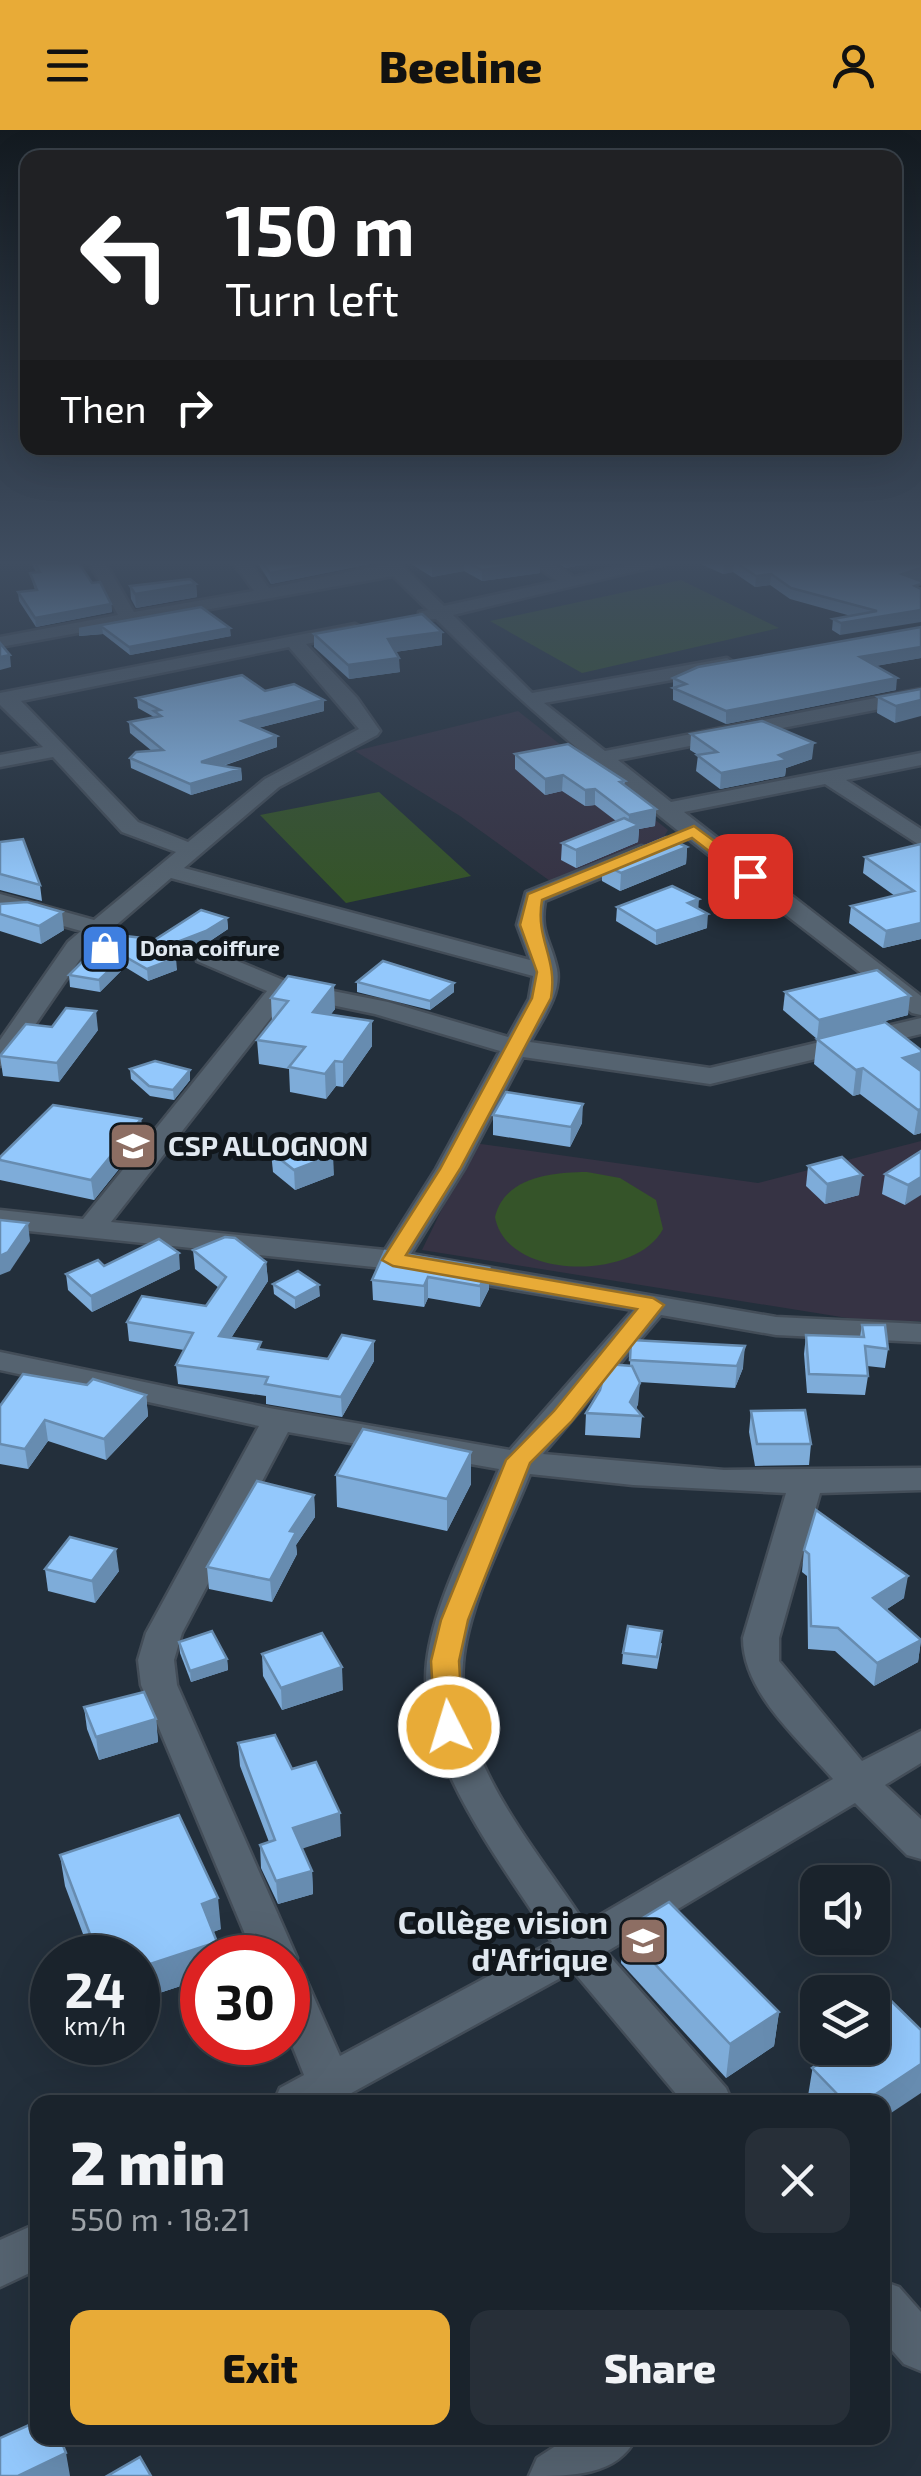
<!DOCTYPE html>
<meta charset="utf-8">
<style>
body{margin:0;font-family:"Exo 2",sans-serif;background:#272f38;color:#f1f3f6;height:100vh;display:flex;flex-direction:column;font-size:38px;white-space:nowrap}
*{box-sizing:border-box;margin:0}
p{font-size:32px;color:#9fa4a9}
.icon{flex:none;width:55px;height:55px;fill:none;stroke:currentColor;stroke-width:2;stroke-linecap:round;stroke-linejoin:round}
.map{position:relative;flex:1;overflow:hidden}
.details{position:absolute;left:30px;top:1965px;width:860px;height:350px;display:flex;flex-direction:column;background:#1a232c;border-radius:20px;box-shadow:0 10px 40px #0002,0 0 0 2px #384048}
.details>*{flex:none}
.top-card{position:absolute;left:20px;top:20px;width:882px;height:305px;border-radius:20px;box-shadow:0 10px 40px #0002,0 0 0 2px #384048;background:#202124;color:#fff;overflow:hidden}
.buttons{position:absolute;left:800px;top:1735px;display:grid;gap:20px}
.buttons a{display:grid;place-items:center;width:90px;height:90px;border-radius:20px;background:#1a232c;box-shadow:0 10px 40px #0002,0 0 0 2px #384048;font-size:50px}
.speed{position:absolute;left:30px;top:1805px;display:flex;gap:20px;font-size:50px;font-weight:700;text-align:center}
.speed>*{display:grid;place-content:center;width:130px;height:130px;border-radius:50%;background:#1a232c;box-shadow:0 10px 40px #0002,0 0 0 2px #384048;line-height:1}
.speed small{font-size:25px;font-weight:400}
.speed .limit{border:15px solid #d22;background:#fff;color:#111}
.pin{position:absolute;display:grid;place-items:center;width:85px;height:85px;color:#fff;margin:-42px;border-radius:20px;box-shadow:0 5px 15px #0006}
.me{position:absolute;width:110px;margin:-55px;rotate:355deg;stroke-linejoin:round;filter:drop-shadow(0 0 8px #0008)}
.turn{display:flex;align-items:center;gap:35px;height:210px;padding:0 40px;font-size:45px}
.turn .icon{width:130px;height:130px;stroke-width:2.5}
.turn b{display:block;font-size:70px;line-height:85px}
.then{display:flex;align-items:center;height:95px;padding:0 40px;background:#0003;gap:20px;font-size:38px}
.round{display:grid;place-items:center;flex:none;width:105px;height:105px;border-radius:20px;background:#272f38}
.head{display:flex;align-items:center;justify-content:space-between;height:170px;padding:0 40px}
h1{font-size:60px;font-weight:800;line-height:75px}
.primary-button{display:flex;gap:20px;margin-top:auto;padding:20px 40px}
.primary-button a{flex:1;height:115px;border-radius:20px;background:#e8ab37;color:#111;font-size:40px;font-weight:800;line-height:115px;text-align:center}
.primary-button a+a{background:#272f38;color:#f1f3f6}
header{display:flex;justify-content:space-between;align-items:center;height:130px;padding:0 40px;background:#e8ab37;color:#111;font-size:45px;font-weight:800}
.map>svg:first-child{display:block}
.education{fill:#363344}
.green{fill:#355429}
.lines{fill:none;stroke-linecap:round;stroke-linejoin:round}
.minor-casing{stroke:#434d58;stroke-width:5}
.minor{fill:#556370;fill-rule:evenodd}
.wall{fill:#7eacd9}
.shaded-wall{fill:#678cb0}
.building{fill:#93c8fc;stroke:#678cb0;stroke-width:2.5}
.route{fill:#e8ab37;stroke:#976f24;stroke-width:2.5}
.labels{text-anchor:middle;stroke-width:10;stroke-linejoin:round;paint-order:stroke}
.far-poi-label{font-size:22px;font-weight:bold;fill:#e0e8f0;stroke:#11171c;text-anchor:start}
.poi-label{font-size:28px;font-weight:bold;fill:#e0e8f0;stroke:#11171c;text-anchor:start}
.near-poi-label{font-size:32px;font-weight:bold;fill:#e0e8f0;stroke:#11171c;text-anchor:end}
</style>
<header><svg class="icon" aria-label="menu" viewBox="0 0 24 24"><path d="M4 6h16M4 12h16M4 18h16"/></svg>Beeline<svg class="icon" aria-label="person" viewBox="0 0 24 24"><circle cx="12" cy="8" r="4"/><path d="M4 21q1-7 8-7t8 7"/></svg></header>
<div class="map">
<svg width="921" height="2346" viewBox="0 0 921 2346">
<rect width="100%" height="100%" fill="#232f3b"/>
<g class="education">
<polygon points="518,581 668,700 662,710 550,751 460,686 355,621"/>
<polygon points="921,1011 921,1191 866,1191 422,1120 474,1013 758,1053"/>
</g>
<g class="green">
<polygon points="681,450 779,498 582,543 490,491"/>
<polygon points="379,662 471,746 346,773 260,685"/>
<path d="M587,1042L620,1048L656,1070L663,1099C636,1151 506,1151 495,1087C504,1047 553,1042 587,1042Z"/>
</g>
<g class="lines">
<g class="minor-casing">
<g id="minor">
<path d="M89,432H105L134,482L254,461L233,432H249L269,458L398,432L444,476L557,451L531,432H550L574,447L644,432H673L453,485L532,563L727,528L736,534L727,540L544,573L605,621L921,559V571L618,630L671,672L921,623V635L846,650L921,699V716L825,654L684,682L921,866V885L912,883C750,755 582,635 436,489L419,490V482L428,480L393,446L0,517V507L118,485Z"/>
<path d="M355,494L364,499L361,503L306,514L357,568L380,601L377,605L279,657L184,738L530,830L517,795L526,762L641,716L649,718V728L545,771C539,803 551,810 557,839C562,864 541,891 530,912L710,938L921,888V904L710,954L523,927L464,1039L411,1124L776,1187L921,1194V1212L776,1205L661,1185L543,1324L724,1340L921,1338V1360L820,1363L779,1508V1531L862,1631L921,1601V1633L885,1655L921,1689V1729L907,1725L855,1673L606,1822L726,1958L732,1972H683L573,1841L335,1972H274L280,1958L304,1945L288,1905V1828H255L141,1555L138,1530L146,1503L259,1296L0,1240V1222L269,1278L510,1320L633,1180L393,1139L0,1098V1080L83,1089L267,861L197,831V821H213L288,852L388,872L508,907L529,869L533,846L171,748L85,822L9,933L0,936V910L68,812L81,801L0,778V764L94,790L176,722L122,702L53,627L0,637V625L43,617L0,575V563ZM289,517L359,599L265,649L188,712L138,692L21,571ZM288,866L375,884L500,921L436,1039L385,1120L111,1092ZM288,1302L499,1339C475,1397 434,1470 427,1532C416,1629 503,1733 552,1812L340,1926L303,1843L291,1839L297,1828L177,1555L174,1530L182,1503ZM530,1344L633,1355L786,1363L743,1508C743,1563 799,1609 833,1649L585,1794C535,1716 455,1630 463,1533C468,1473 508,1400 530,1344Z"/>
<polygon points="38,2093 38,2139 0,2157 0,2110"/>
<polygon points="882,2151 899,2157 921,2182 921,2241 904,2234 882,2209"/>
<path d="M568,2308H636C617,2346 572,2346 529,2346L537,2328Z"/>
</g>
</g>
<use href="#minor" class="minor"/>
</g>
<g class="wall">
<polygon points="31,432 78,432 92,453 111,474 112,482 36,497 19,471 18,462 35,460 30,443 36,442"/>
<polygon points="257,432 370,432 370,434 271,454"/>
<polygon points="408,432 539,432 540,443 482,451 464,441 432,447"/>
<polygon points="556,432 598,432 566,438"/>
<polygon points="696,432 921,432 921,449 840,505 832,500 833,489 851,486 790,469 770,455 755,457 733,442 723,444"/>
<polygon points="196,454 197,467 136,478 131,469 130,456"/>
<polygon points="201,477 231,506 130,525 103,504 79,506 79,499"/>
<polygon points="921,497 921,528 875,536 896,560 726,594 673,570 673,548"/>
<polygon points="314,504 442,515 395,522 400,542 349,549 314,517"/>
<polygon points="921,559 895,593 877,583 878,567"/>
<polygon points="265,561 324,581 258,598 277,606 277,617 223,636 241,639 242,650 191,665 131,638 130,628 152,621 130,603 129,592 154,587 138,578 137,568"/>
<polygon points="691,604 812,629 786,638 785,646 720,659 696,641 698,625 690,620"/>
<polygon points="515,624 625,651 624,655 656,679 655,696 639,699 638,712 576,738 561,730 562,713 616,691 595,675 585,676 562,661 545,665 515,639"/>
<polygon points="0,712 40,755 42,771 0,760"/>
<polygon points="921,714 921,809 883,818 849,793 851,776 895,766 863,743 865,727"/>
<polygon points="687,717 686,734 620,761 602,751 602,734"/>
<polygon points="0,774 64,800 41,814 0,801"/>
<polygon points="617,777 698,779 707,798 656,815 616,791"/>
<polygon points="227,788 228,799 207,813 172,826 177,840 148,851 125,837 100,862 70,857 69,845 95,819 93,807 154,815 153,811"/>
<polygon points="357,852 454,853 454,862 430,880 357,862"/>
<polygon points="785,862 908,885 817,909 783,880"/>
<polygon points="271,868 335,879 330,885 372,916 343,957 336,956 326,969 290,962 289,939 259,934 257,910 272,891"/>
<polygon points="98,900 59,952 3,946 0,926"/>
<polygon points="817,909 921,920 921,1003 914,1005 860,964 853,966 814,934"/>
<polygon points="130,939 190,940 190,950 174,970 150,966 131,949"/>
<polygon points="493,985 582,993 570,1017 493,1005"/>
<polygon points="141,989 143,1009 94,1070 0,1050 0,1027"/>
<polygon points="921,1021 905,1075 882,1064 885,1044"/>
<polygon points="271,1022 334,1045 295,1060 273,1042"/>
<polygon points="808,1036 859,1065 825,1074 806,1056"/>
<polygon points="193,1120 266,1132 268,1151 231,1208 262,1220 328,1229 374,1231 342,1287 266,1274 266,1266 178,1254 176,1235 184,1220 129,1211 127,1192 206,1176 219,1158 195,1139"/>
<polygon points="104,1136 180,1139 92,1182 68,1160 66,1144"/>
<polygon points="489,1138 489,1159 480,1177 428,1168 424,1177 373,1170 372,1150"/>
<polygon points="273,1154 320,1166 295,1179 274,1164"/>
<polygon points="862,1195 888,1219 885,1238 867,1236 868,1246 865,1265 807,1263 804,1224 806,1205 860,1207"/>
<polygon points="631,1210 743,1238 735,1258 639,1252 638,1274 636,1279 642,1286 640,1308 585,1305 586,1283 630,1236"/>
<polygon points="146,1265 148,1286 106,1330 48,1311 28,1339 0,1334 0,1276"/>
<polygon points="751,1281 811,1314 809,1335 755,1336 749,1302"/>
<polygon points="471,1322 471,1354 447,1401 337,1377 336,1345"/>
<polygon points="314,1365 315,1387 296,1415 297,1424 272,1472 209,1459 207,1437"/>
<polygon points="804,1420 904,1468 887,1479 921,1510 918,1532 874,1556 835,1521 808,1519 807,1446 802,1442"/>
<polygon points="45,1439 119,1441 95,1473 48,1461"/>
<polygon points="179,1512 227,1529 228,1540 191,1552 180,1523"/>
<polygon points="662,1513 657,1539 622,1534 623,1523"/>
<polygon points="262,1524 343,1560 282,1580 263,1546"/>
<polygon points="84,1577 156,1589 158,1612 99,1630 87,1599"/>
<polygon points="238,1613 292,1639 341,1706 302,1718 312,1741 313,1764 278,1774 261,1738 260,1715 269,1712 240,1636"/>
<polygon points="60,1725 221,1799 213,1802 202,1828 202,1849 138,1870 138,1828 92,1828 65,1756"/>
<polygon points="623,1800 779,1882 774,1916 726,1948 621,1833"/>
<polygon points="818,1905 818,1918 872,1918 882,1972 807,1972"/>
</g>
<g class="shaded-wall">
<polygon points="329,432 370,432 370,434 271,454 270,443"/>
<polygon points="456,432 464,432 464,441 432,447 432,436"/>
<polygon points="540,432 540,443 482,451 482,440"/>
<polygon points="566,432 598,432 566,438"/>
<polygon points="734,432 733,442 723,444 724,433"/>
<polygon points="921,438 921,449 901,455 902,444"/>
<polygon points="771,444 770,455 755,457 756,446"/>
<polygon points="196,454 197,467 136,478 135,464"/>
<polygon points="111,474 112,482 36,497 35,488"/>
<polygon points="921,480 921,492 840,505 841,493"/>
<polygon points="102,497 103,504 79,506 79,499"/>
<polygon points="230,498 231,506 130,525 129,517"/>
<polygon points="442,502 442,515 388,523 388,509"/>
<polygon points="921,517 921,528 859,539 860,527"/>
<polygon points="10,525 11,537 0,540 0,527"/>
<polygon points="399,528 400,542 349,549 348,535"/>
<polygon points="897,548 896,560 726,594 726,581"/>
<polygon points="324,570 324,581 242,602 242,591"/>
<polygon points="921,570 921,586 895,593 896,576"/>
<polygon points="277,606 277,617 201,643 201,632"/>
<polygon points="814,613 812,629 786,638 785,646 720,659 721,643"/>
<polygon points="241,639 242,650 191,665 190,654"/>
<polygon points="563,645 562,661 545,665 545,649"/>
<polygon points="595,659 595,675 585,676 585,660"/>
<polygon points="656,679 655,696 639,699 638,712 576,738 576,720 628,699 629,685"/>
<polygon points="687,717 686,734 620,761 621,743"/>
<polygon points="699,769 698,783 688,773"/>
<polygon points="62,782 64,800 41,814 39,796"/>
<polygon points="708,784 707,798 656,815 656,801"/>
<polygon points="227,788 228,799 207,813 160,830 159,819"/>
<polygon points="921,793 921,809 883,818 886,801"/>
<polygon points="124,826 125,837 100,862 99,850"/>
<polygon points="176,828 177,840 148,851 147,839"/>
<polygon points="454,853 454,862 430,880 430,871"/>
<polygon points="334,855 335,879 314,907 313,882"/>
<polygon points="910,866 908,885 817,909 819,890"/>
<polygon points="96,881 98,900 59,952 57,933"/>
<polygon points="372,891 372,916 343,957 343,932"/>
<polygon points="921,923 921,941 903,928"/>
<polygon points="335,931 336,956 326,969 325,944"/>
<polygon points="863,938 860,964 853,966 856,940"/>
<polygon points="190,940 190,950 174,970 173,960"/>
<polygon points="583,974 582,993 570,1017 571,997"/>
<polygon points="921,979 921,1003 914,1005 918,980"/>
<polygon points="141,989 143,1009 94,1070 91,1050"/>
<polygon points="333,1025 334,1045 295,1060 294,1040"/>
<polygon points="862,1045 859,1065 825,1074 827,1054"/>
<polygon points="921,1047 921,1065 905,1075 908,1055"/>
<polygon points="28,1093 30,1111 10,1141 0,1145 0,1126"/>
<polygon points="179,1123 180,1139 92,1182 91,1166"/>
<polygon points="266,1132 268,1151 220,1225 219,1206"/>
<polygon points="489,1138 489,1159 480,1177 480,1156"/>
<polygon points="428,1147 428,1168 424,1177 424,1156"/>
<polygon points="319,1155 320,1166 295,1179 295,1168"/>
<polygon points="374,1211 374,1231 342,1287 341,1267"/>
<polygon points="745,1216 743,1238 735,1258 737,1236"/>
<polygon points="640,1253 638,1274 633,1286 630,1272"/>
<polygon points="146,1265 148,1286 106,1330 104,1309"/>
<polygon points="45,1290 48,1311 28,1339 25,1319"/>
<polygon points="471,1322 471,1354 447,1401 447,1369"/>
<polygon points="314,1365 315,1387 296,1415 297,1424 272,1472 270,1450 290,1401"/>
<polygon points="116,1419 119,1441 95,1473 92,1451"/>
<polygon points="908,1446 904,1468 870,1490 873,1468"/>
<polygon points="921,1510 918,1532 874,1556 877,1533"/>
<polygon points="227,1529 228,1540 191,1552 190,1541"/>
<polygon points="342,1537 343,1560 282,1580 281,1558"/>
<polygon points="156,1589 158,1612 99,1630 96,1607"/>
<polygon points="340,1683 341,1706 295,1721 293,1698"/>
<polygon points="312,1741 313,1764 278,1774 276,1751"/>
<polygon points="218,1768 221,1799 205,1805 202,1774"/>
<polygon points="217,1812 219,1828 202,1828 202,1849 138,1870 138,1838"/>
<polygon points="779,1882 774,1916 726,1948 730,1914"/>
<polygon points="921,1934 921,1963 882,1989 882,1972 864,1972"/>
<polygon points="66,2323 70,2346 18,2346"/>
</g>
<g class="building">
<polygon points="34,432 78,432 92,453 100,452 111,474 35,488 18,462 37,460 30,443 40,442"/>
<polygon points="262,432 329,432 270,443"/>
<polygon points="425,432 456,432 432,436"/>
<polygon points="466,432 540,432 482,440"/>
<polygon points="735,432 921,432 921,438 902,444 921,451 921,454 915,456 921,459 921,480 841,493 833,489 877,481 791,458 771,444 756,446"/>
<polygon points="190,449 196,454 135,464 130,456"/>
<polygon points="201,477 230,498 129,517 102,497 79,499"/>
<polygon points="422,484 442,502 388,509 399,528 348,535 314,504"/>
<polygon points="921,497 921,517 860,527 897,548 726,581 673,558 686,554 673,548 698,537"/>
<polygon points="0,513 10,525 0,527"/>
<polygon points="242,545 265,561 294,554 324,570 242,591 277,606 201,632 241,639 190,654 130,628 136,622 163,620 129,592 161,586 154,581 160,580 137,568"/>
<polygon points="921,559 921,570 896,576 878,567"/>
<polygon points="762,591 814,613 779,625 787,630 721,643 697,625 717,622 691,604"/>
<polygon points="568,614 625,651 620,652 656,679 629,685 595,659 585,660 563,645 545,649 515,624"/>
<polygon points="624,688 639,695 576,720 562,713"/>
<polygon points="666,707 687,717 621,743 602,734"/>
<polygon points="23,709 40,755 0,744 0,712"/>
<polygon points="921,714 921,793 886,801 851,776 914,761 865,727"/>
<polygon points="672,756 699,769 688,773 708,784 656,801 617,777"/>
<polygon points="27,772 62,782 39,796 0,784 0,774"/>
<polygon points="201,780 227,788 206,801 159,819 176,828 147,839 124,826 99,850 69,845 102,812 93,807 99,803 143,808 156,817 153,811"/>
<polygon points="383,831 454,853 430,871 357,852"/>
<polygon points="877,840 910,866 819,890 785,862"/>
<polygon points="288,846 334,855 313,882 372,891 343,932 335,931 325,944 289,937 305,917 257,910 288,871 271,868"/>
<polygon points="66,878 96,881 57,933 0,926 26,894 52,897"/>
<polygon points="885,892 921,920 921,923 903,928 921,941 921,979 918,980 863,938 856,940 817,909"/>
<polygon points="155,931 190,940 173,960 149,956 130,939"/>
<polygon points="506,962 583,974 571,997 493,985"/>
<polygon points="53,975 141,989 91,1050 0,1030 0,1027"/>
<polygon points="311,1008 333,1025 294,1040 271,1022"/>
<polygon points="921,1021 921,1047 908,1055 885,1044"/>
<polygon points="842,1027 862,1045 827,1054 808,1036"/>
<polygon points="0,1090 28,1093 8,1122 0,1126"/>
<polygon points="225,1107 235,1108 266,1132 219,1206 261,1212 258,1219 328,1229 342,1205 374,1211 341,1267 265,1254 268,1247 176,1235 193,1203 127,1192 142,1166 206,1176 226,1147 193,1120"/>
<polygon points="159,1109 179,1123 91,1166 66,1144 98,1130 104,1136"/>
<polygon points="385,1121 489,1138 480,1156 428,1147 424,1156 372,1150"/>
<polygon points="298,1141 319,1155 295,1168 273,1154"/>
<polygon points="862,1195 885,1195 888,1219 865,1216 868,1246 809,1244 806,1205 864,1207"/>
<polygon points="631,1210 745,1216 737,1236 630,1230"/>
<polygon points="607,1234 632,1236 640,1253 630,1272 642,1286 586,1283 600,1260"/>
<polygon points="23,1244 87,1255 93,1249 146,1265 104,1309 45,1290 25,1319 0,1314 0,1276"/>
<polygon points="805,1280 811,1314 757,1314 751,1281"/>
<polygon points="363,1299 471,1322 447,1369 336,1345"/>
<polygon points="257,1351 314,1365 290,1401 296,1402 270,1450 207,1437"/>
<polygon points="816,1380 908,1446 873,1468 921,1510 877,1533 838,1498 811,1496 809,1424 804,1420"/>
<polygon points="70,1407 116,1419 92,1451 45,1439"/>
<polygon points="628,1496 662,1501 657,1527 623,1523"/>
<polygon points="212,1501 227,1529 190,1541 179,1512"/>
<polygon points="322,1503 342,1537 281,1558 262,1524"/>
<polygon points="144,1562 156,1589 96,1607 84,1577"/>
<polygon points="275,1605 292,1639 316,1632 340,1683 293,1698 312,1741 276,1751 260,1715 275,1710 238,1613"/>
<polygon points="179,1685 218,1768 202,1774 217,1812 138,1838 138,1828 99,1828 60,1725"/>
<polygon points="669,1772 779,1882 730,1914 623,1800"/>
<polygon points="882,1862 921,1900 921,1934 864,1972 845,1972 812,1938 834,1924 828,1918 872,1918 872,1869"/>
<polygon points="38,2291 38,2308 60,2308 66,2323 18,2346 0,2346 0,2308"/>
<polygon points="140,2327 151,2346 107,2346"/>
</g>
<linearGradient id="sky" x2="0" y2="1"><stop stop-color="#131a20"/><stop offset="0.57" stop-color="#3f4d60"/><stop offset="1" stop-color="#3f4d60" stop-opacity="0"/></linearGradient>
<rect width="921" height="760" fill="url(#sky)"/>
<path class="route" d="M694,696L756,742V749H745L692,708L542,770C535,810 558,827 551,868L460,1039L406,1125L653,1168L664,1175L571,1292L530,1333L468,1490L459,1531L463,1597L459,1604H439L435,1597L431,1531L441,1490L506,1330L554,1281L637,1179L393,1136L382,1130L440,1039L532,868L537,842L520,795L528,764Z"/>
<defs>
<g id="shop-square" transform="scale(2.5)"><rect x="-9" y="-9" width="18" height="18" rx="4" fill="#3f7fe0" stroke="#11171c"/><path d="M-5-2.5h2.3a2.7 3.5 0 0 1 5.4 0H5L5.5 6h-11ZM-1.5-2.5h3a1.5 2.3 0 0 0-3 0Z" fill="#fff"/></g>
<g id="school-square" transform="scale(2.5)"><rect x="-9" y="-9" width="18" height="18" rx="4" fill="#8d6e63" stroke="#11171c"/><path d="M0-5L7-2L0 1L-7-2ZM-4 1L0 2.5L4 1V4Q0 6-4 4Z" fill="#fff"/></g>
</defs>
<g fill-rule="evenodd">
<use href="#shop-square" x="105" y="818"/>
<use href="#school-square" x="133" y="1016"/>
<use href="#school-square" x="643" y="1811"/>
</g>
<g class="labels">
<g class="far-poi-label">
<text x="140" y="826">Dona coiffure</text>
</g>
<g class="poi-label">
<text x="168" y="1026">CSP ALLOGNON</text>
</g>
<g class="near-poi-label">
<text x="608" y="1804">Collège vision<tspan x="608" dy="37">d'Afrique</tspan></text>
</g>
</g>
</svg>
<div class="buttons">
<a><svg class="icon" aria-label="sound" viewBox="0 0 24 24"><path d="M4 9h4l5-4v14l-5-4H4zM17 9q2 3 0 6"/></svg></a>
<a><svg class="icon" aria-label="layers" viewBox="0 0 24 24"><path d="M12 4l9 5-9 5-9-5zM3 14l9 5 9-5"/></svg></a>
</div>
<div class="speed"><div>24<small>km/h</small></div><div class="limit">30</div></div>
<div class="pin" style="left:750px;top:746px;background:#d93025"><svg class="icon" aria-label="arrive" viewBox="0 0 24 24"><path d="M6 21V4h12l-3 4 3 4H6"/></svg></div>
<svg class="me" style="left:449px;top:1597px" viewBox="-20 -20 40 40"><circle r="17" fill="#e8ab37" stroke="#fff" stroke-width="3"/><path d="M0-11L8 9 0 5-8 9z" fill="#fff"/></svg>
<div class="top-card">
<div class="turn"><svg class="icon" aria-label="left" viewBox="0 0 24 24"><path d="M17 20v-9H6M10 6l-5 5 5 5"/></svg><div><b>150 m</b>Turn left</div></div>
<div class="then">Then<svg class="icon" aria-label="right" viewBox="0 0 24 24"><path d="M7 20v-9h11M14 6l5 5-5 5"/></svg></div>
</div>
<section class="details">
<div class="head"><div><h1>2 min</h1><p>550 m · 18:21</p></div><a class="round"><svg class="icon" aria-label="close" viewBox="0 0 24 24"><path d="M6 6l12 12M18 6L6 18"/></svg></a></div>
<div class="primary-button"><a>Exit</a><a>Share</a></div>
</section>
</div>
